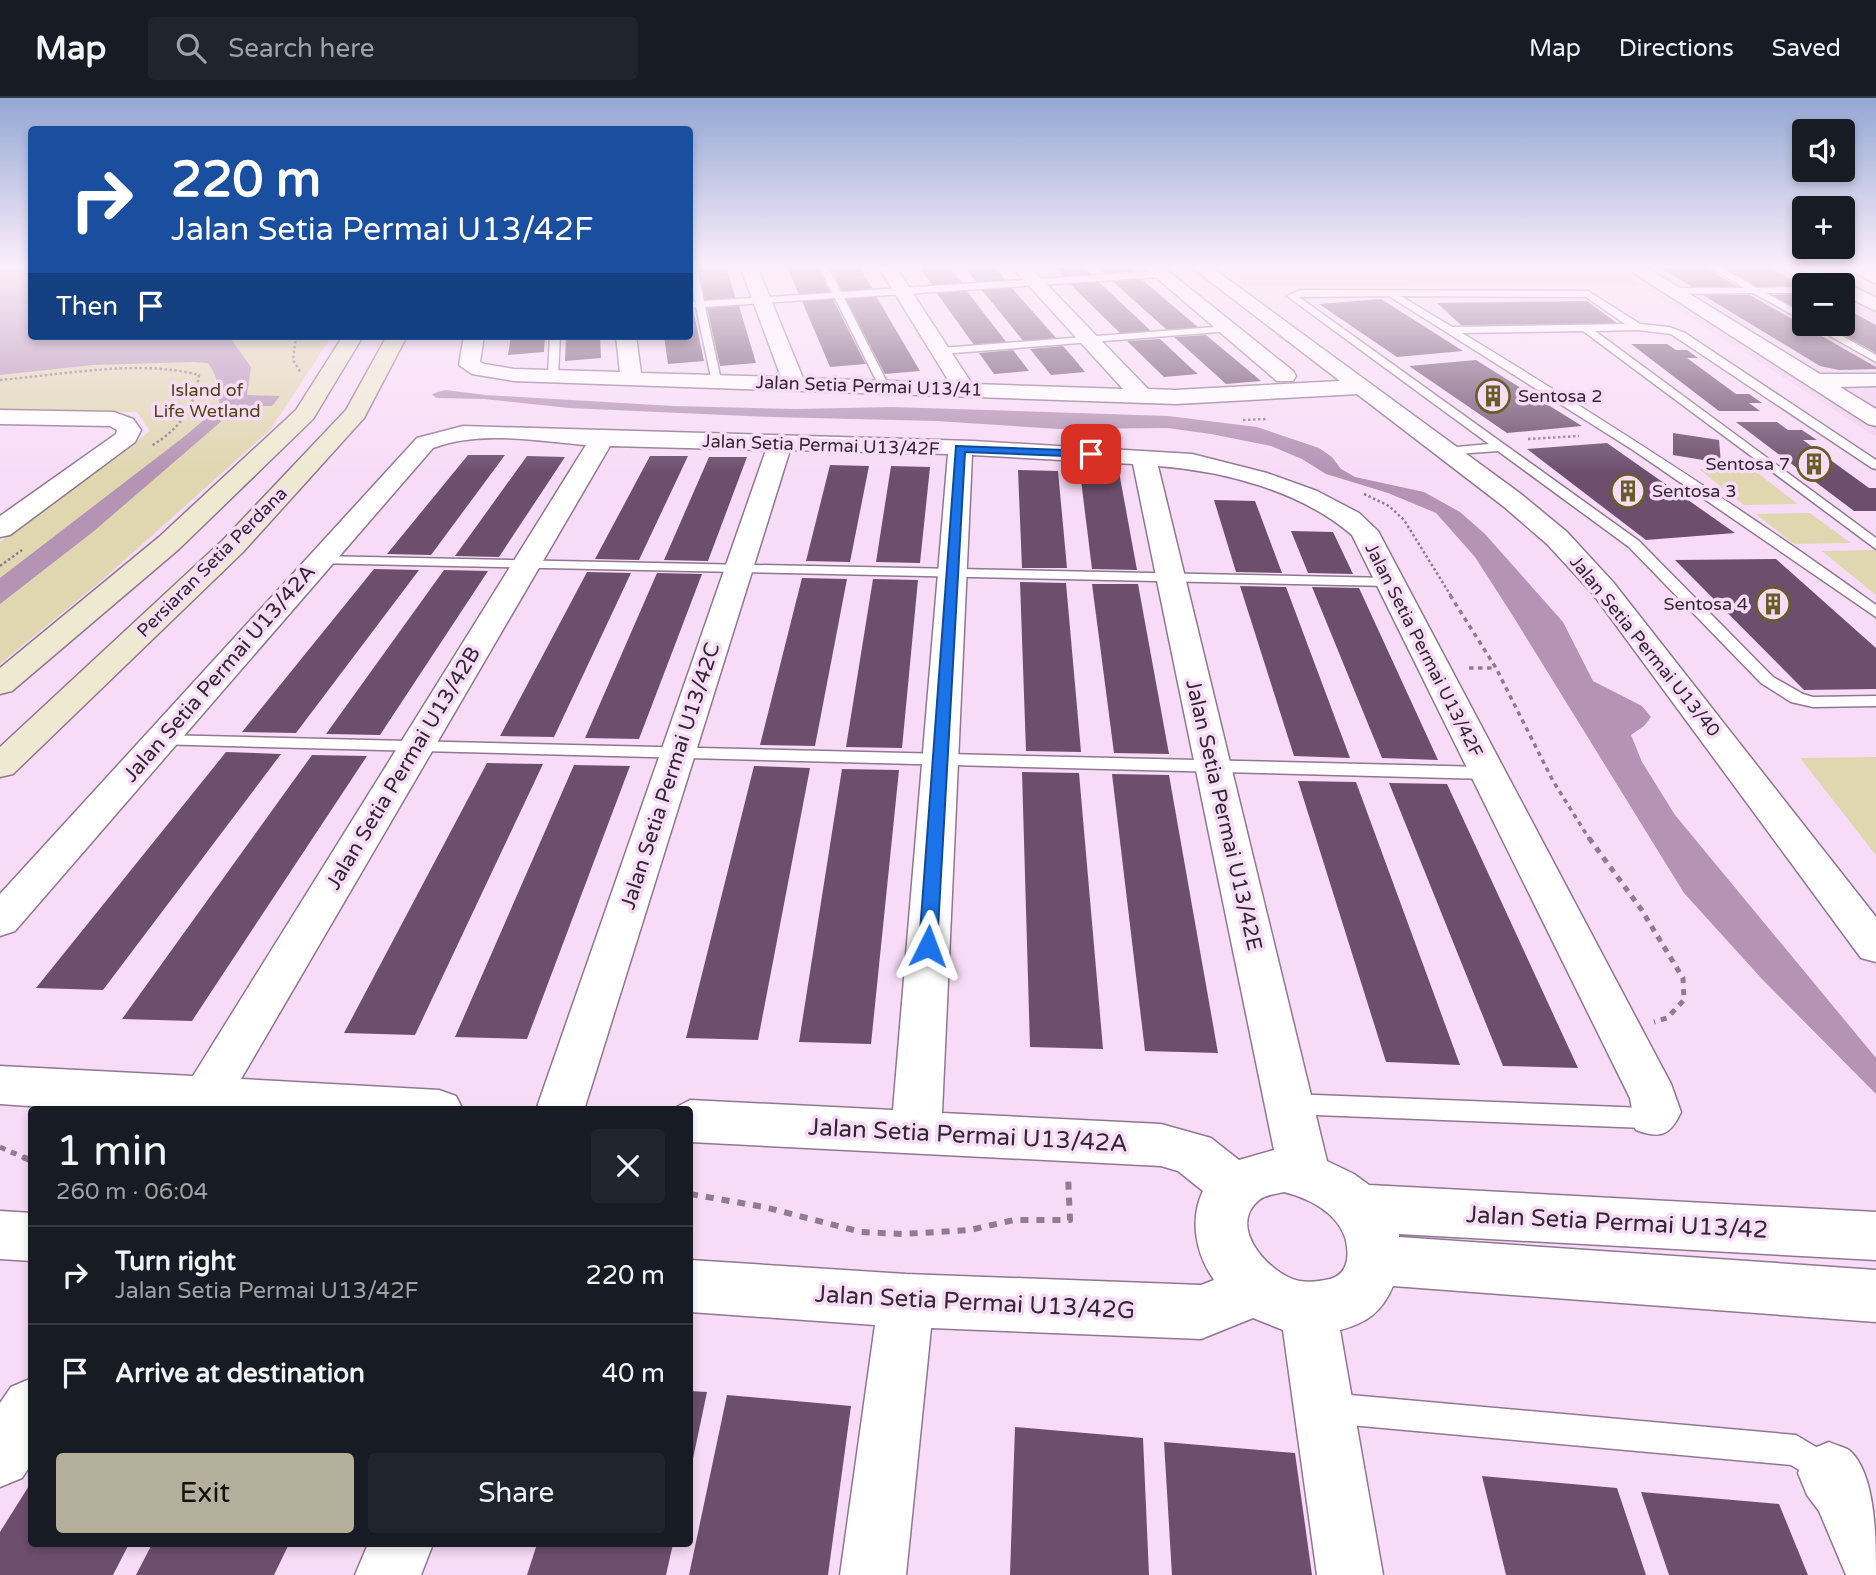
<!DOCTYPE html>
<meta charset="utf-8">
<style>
body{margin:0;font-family:"Varela Round",sans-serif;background:#20242c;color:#f1f3f6;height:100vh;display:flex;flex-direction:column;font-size:26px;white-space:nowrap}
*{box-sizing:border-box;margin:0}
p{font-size:23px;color:#9ea1a6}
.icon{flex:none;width:38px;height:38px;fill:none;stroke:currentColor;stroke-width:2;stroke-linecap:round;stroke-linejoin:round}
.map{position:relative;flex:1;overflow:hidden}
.details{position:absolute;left:28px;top:1008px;width:665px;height:441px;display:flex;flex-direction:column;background:#171b24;border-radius:7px;box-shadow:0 4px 10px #0003}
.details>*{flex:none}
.top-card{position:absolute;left:28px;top:28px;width:665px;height:214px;border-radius:7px;box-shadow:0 4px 10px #0003;background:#1a4fa0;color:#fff;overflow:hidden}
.controls{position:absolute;left:1792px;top:21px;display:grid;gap:14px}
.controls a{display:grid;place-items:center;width:63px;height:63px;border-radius:7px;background:#171b24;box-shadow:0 4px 10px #0003;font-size:35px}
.pin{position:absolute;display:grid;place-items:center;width:60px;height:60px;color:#fff;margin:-30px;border-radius:14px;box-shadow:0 4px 10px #0006}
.me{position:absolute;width:77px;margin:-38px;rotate:3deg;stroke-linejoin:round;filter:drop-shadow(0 0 5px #0008)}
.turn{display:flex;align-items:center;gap:24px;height:147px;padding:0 28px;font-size:32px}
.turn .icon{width:91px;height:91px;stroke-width:2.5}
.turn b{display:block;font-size:49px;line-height:60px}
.then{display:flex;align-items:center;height:66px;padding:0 28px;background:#0003;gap:14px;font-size:26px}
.round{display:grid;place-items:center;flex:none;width:74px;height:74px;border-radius:7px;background:#20242c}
.summary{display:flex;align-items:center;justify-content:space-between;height:119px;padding:0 28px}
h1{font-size:42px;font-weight:600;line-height:52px}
.cta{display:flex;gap:14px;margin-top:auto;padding:14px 28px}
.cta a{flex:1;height:80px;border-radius:7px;background:#b4af9a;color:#111;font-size:28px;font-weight:600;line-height:80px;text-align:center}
.cta a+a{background:#20242c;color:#f1f3f6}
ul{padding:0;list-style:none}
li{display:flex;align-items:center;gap:21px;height:98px;padding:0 28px;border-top:2px solid #363941}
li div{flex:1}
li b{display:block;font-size:26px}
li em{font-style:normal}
header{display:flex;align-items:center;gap:42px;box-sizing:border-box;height:98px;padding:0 35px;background:#171b24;border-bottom:2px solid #363941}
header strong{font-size:33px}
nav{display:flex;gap:38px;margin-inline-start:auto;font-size:24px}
.search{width:490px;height:63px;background:#20242c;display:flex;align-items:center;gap:18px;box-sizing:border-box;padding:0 24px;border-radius:7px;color:#9ea1a6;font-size:26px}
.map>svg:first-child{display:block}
.built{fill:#f2d0f1;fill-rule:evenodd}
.green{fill:#e0d6af}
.water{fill:#b493b4}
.building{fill:#6d4f6d}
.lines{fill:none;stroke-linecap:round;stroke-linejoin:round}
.service-casing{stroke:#907790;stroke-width:3}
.minor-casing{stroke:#907790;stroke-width:3}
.tertiary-casing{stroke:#907790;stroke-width:3}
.secondary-casing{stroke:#907790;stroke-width:3}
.path-far3{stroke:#8f7c8e;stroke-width:2.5;stroke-dasharray:2.5 2.5;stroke-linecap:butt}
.path-far2{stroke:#8f7c8e;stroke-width:3.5;stroke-dasharray:4.5 4.5;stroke-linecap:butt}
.path-far1{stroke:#8f7c8e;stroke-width:5;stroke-dasharray:6 6;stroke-linecap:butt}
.path{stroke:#8f7c8e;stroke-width:6;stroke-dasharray:8 8;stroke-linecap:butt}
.service{fill:#fff;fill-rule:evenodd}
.minor{fill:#fff;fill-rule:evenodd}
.tertiary{fill:#fff;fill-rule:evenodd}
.secondary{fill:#efe9d1;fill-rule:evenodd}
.route{fill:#1a73e8;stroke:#114b97;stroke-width:2}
.labels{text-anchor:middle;stroke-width:7;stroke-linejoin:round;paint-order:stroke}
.far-street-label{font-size:18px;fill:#322832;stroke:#f8dcf7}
.far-park-label{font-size:18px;fill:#524510;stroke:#f8dcf7}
.far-poi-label{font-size:18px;fill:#322832;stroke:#f8dcf7;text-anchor:start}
.street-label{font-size:21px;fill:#322832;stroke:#f8dcf7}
.near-street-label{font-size:24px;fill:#322832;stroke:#f8dcf7}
</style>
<header>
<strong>Map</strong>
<div class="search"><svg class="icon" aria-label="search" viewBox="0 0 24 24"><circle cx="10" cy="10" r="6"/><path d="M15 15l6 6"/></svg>Search here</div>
<nav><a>Map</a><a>Directions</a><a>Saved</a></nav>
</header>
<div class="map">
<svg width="1876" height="1477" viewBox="0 0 1876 1477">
<rect width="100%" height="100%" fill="#f8dcf7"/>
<path class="built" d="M1610,168H1829L1876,192V339ZM1804,187H1843V226H1804Z"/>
<g class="green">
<polygon points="0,168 31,168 32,238 332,238 270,332 101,483 0,566 0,444 150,333 137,314 0,312"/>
<polygon points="1217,168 1610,168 1640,187 1246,189"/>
<polygon points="1751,370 1798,406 1744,407 1699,371"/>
<polygon points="1810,415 1851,445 1794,446 1756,416"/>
<polygon points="1876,452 1876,497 1822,453"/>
<polygon points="1876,659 1876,757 1800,660"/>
</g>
<g class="water">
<path d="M0,168H31L32,238H229L251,269L247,297L280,298L272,308H248L231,315L94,433L0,506V480L185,338L219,309C220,291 218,279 208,265L193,264L93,267L0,277Z"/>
<polygon points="445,292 486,297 673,308 796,311 892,309 1168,318 1257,329 1319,350 1332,359 1341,371 1355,379 1424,394 1460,414 1485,436 1563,524 1593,583 1642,608 1651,619 1644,628 1631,637 1642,664 1675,717 1876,960 1876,996 1762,881 1684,795 1511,515 1475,459 1436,415 1388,395 1326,376 1302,361 1271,348 1211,336 1167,330 1059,331 936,323 772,319 569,310 484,301 436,300 432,296"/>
</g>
<g class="building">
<polygon points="696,168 726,168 736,202 704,205"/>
<polygon points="787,168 817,168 830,195 799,197"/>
<polygon points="829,168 859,168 874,193 843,195"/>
<polygon points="918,168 949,168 963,186 933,188"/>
<polygon points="963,168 994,168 1007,184 978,186"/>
<polygon points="1053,168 1083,168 1093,178 1065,180"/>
<polygon points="1097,168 1128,168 1135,175 1107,177"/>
<polygon points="1657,168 1702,168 1740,190 1694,190"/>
<polygon points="1722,168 1767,168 1804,189 1760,190"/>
<polygon points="1140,180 1199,230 1167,232 1111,182"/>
<polygon points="1098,183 1152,234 1121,236 1069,185"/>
<polygon points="1011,189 1057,241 1024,244 981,191"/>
<polygon points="966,192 1007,245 974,247 936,194"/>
<polygon points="1804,196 1804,215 1772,197"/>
<polygon points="1703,197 1750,197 1876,269 1876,271 1839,272 1820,268"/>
<polygon points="876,198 917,268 920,273 885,276 845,200"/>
<polygon points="833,201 863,261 866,266 830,269 802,203"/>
<polygon points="1381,201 1463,253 1397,259 1319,206"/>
<polygon points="1587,203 1618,226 1461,227 1437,205"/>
<polygon points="739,208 756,265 720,268 707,210"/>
<polygon points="1843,209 1876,227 1876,255 1824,226 1843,226"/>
<polygon points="690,211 693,211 704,263 668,266 664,238 690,238"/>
<polygon points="1206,237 1248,272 1261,283 1226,286 1174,239"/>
<polygon points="511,238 545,238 544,254 508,257"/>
<polygon points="566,238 600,238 601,260 565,263"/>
<polygon points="1160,241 1192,271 1198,276 1164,279 1127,243"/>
<polygon points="1631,246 1667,246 1676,252 1687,252 1698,260 1687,260 1736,296 1749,296 1762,305 1749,305 1760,313 1719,313"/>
<polygon points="1063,248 1076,263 1085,274 1051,277 1030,251"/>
<polygon points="1013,252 1029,273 994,276 979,255"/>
<polygon points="1476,262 1582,328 1507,335 1409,268"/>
<polygon points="1736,324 1777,324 1788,332 1802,332 1817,342 1803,342 1869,390 1876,390 1876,413 1854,413"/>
<polygon points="1673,335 1719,342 1721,365 1673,357"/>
<polygon points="1607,345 1735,435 1646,442 1527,351"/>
<polygon points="468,357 505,357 431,457 387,456"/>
<polygon points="527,358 565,359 499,459 455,458"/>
<polygon points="650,358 688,358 639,462 595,461"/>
<polygon points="709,359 747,359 708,463 664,462"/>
<polygon points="830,367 869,368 850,464 806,463"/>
<polygon points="891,368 930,369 920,465 876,464"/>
<polygon points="1018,372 1058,373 1067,470 1022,470"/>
<polygon points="1080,374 1119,374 1137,472 1092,471"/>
<polygon points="1214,402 1255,403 1282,475 1236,474"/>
<polygon points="1291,433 1333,434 1353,476 1308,475"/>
<polygon points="1776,461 1876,550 1876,591 1804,592 1675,462"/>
<polygon points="374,471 419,472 296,635 242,634"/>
<polygon points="444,472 488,473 380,637 326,636"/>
<polygon points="587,474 631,475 554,639 500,638"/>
<polygon points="657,475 702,476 639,641 585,640"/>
<polygon points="802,480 847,481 815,648 760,647"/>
<polygon points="873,481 918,482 902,650 846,649"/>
<polygon points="1020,484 1066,485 1081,654 1026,653"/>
<polygon points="1092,486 1138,486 1169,656 1114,655"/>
<polygon points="1240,488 1286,489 1350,660 1294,658"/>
<polygon points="1312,489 1359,490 1438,662 1382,660"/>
<polygon points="226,654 281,656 103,892 36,890"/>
<polygon points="312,657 367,658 192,923 122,921"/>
<polygon points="487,665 543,666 415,937 344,935"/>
<polygon points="574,667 630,668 527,941 455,939"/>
<polygon points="754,668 810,670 758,942 686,940"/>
<polygon points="842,671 899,672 871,946 799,944"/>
<polygon points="1022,674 1079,675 1103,951 1030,949"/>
<polygon points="1112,676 1169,677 1218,955 1145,953"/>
<polygon points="1298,683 1356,684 1460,967 1386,964"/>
<polygon points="1389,685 1447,686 1578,970 1503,968"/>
<polygon points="690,1293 707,1294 691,1370 690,1370"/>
<polygon points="727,1297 851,1308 828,1477 689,1477"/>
<polygon points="1015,1329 1143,1340 1149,1477 1010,1477"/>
<polygon points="1164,1344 1295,1355 1312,1477 1172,1477"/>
<polygon points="1482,1378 1617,1390 1646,1477 1506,1477"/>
<polygon points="32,1383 32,1446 129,1446 113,1477 0,1477 0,1434"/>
<polygon points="1641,1394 1779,1406 1808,1477 1669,1477"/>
<polygon points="152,1446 289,1446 274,1477 136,1477"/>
<polygon points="537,1446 673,1446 666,1477 527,1477"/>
</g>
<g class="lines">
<g class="service-casing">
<g id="service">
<polygon points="690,168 696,168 704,203 832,195 819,168 828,168 841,194 1160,173 1164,176 1160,179 844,200 889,288 884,291 879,288 835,200 705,209 721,282 712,284 696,209 690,210 690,204 695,204"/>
<polygon points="1708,168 1719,168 1757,190 1804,189 1804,195 1766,195 1804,216 1804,223 1753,195 1671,196 1666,193 1671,190 1744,190"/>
<path d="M1301,192L1588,193L1640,226L1669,229L1685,235L1876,362V371L1872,370L1671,236L1638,232L1595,233L1876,440V451L1583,233L1462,235C1603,321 1742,410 1876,507V519L1633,352L1389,198L1299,199L1639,443L1773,579L1803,596L1813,599L1876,598V608L1813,609L1791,604L1761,585L1629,449L1498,353L1442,357V351L1446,350L1489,346L1287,198ZM1401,198L1586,199L1625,226L1452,229Z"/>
<polygon points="1809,226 1821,226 1876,257 1876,264"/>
<polygon points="1228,228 1231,229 1231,233 941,256 936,253 941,250"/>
<polygon points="550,238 560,238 558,277 553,280 548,277"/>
<polygon points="319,458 1390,480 1397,484 1390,488 314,465 312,462"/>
<polygon points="160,637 1487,669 1496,675 1487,681 154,646 151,642 154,638"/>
<polygon points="1290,996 1645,1010 1653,1008 1662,1011 1665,1018 1662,1025 1645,1030 1290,1016 1281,1013 1278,1006 1281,999"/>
<polygon points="1328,1295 1796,1337 1836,1361 1841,1372 1836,1383 1825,1388 1791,1367 1328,1325 1317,1321 1313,1310 1317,1299"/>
</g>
</g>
<g class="minor-casing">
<g id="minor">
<polygon points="740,168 757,168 803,280 950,285 878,168 895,168 972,286 1123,291 1011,168 1029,168 1148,291 1176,292 1359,282 1367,284 1370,289 1367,294 1359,296 1176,306 514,283 472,276 459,267 464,238 484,238 480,264 484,266 514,271 620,274 616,238 636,238 641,275 781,279"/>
<polygon points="1143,168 1162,168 1293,273 1296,278 1293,283 1277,283"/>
<polygon points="1623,168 1644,168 1820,276 1876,276 1876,288 1840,289 1876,311 1876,328 1868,326"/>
<polygon points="1792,168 1814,168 1876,200 1876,213 1843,197 1843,187 1824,187"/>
<polygon points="0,312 114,314 133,321 141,332 135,344 10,437 0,439 0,418 116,336 117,332 110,328 0,326"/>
<path d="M463,328L973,343L1192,356L1267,375L1317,393L1359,415L1378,433L1671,986L1681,1014C1670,1038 1660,1041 1636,1032L1629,1018L1632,1011L1630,1000L1352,437C1301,393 1224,373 1158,368L1327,1063L1354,1076L1369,1087L1876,1114V1162L1399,1136V1139L1876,1172V1224L1393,1188C1382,1214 1367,1225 1340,1232L1383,1477H1317L1283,1232L1253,1220L1201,1241L931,1230L906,1477H840L875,1227L690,1214V1162L906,1176L1201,1187L1214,1182C1196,1156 1189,1122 1203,1093L1178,1073L1161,1068L690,1044V1012H671L690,1002L893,1012L948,356L790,352L584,1012H536L766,352L610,348L241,981L439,992L456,998L463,1012H86L0,1006V968L193,978L586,347C538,343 480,332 433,350L15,833L0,838V796L417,340ZM972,357L1133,366L1274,1052L1239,1062L1211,1040L1161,1026L942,1015ZM1284,1094C1317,1102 1352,1124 1347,1162C1345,1172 1340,1178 1330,1181C1316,1184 1302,1186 1288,1179C1263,1167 1229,1127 1259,1102C1265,1097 1276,1096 1284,1094Z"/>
<polygon points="0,1113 32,1115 32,1163 0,1161"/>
<polygon points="32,1280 32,1365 22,1380 0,1389 0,1305 11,1289"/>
<path d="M1829,1344C1835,1347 1844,1349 1849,1352C1876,1375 1876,1441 1876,1477H1846L1819,1413L1807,1397L1798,1375L1807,1353Z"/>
<polygon points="368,1446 433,1446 421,1477 355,1477"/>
</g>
</g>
<g class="tertiary-casing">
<g id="tertiary">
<polygon points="1190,168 1210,168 1521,396 1567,434 1613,484 1876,819 1876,864 1861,860 1593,496 1547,446 1503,408"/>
<polygon points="1842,168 1864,168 1876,174 1876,186"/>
</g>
</g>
<g class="secondary-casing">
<g id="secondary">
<polygon points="343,238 363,238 313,321 179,451 12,593 0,596 0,570 159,439 296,312"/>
<polygon points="387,238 407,238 364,320 243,454 13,676 0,679 0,649 223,442 346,312"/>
</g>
</g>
<g class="path-far3">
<polyline points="296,238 293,262 301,275"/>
<path d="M0,282C61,277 139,261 199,277C194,310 180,331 151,348"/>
<polyline points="1243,322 1266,321"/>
<polyline points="1528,341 1579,338"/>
<polyline points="1364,396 1389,408 1404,422 1451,498"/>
<polyline points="0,468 22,452"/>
</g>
<g class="path-far2">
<polyline points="1450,497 1496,570 1553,683 1590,742"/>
<polyline points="1469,570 1495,570"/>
</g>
<g class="path-far1">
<polyline points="1589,740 1641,811 1683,880 1684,902 1667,920 1654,924"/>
<polyline points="0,1049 27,1061"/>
</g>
<g class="path">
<polyline points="23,1059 32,1063"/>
<polyline points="690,1096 764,1109 861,1134 903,1136 970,1132 1014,1122 1070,1122 1068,1078"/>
</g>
<use href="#service" class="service"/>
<use href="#minor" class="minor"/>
<use href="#tertiary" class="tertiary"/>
<use href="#secondary" class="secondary"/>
</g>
<linearGradient id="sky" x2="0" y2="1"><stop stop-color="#93a7d3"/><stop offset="0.45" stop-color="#fceffb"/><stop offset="1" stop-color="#fceffb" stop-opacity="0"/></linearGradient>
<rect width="1876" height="375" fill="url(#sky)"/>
<polygon class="route" points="956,348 1091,353 1096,356 1091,359 965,354 937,848 934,852 922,852 919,848"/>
<defs>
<g id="building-ring" transform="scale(1.75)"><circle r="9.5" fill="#f8dcf7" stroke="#6a5c29" stroke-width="1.5"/><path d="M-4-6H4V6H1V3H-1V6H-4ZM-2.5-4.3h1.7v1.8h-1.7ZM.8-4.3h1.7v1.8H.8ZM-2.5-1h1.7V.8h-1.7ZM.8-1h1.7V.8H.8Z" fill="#6a5c29"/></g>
</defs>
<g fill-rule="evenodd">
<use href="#building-ring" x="1493" y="298"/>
<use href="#building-ring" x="1814" y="366"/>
<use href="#building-ring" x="1628" y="393"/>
<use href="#building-ring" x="1773" y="506"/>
</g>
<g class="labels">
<g class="far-street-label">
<text transform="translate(869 288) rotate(2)" y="6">Jalan Setia Permai U13/41</text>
<text transform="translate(821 347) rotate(2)" y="6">Jalan Setia Permai U13/42F</text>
<text transform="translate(212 464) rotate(-45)" y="6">Persiaran Setia Perdana</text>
<text transform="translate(1645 548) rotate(51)" y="6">Jalan Setia Permai U13/40</text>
<text transform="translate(1424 552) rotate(63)" y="6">Jalan Setia Permai U13/42F</text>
</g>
<g class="far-park-label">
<text x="207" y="298">Island of<tspan x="207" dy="21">Life Wetland</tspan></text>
</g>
<g class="far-poi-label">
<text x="1518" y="304">Sentosa 2</text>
<text x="1790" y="372" text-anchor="end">Sentosa 7</text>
<text x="1652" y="399">Sentosa 3</text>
<text x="1748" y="512" text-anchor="end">Sentosa 4</text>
</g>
<g class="street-label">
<text transform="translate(219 575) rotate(-49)" y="7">Jalan Setia Permai U13/42A</text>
<text transform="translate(403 670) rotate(-59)" y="7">Jalan Setia Permai U13/42B</text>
<text transform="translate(670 678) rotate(-72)" y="7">Jalan Setia Permai U13/42C</text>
<text transform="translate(1224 717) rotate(77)" y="7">Jalan Setia Permai U13/42E</text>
</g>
<g class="near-street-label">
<text transform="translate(968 1037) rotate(3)" y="8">Jalan Setia Permai U13/42A</text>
<text transform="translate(1617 1124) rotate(3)" y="8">Jalan Setia Permai U13/42</text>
<text transform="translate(975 1204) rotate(3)" y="8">Jalan Setia Permai U13/42G</text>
</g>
</g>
</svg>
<div class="controls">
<a><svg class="icon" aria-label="sound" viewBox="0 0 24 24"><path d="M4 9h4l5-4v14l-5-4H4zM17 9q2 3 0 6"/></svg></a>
<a>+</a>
<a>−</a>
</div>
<div class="pin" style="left:1091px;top:356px;background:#d93025"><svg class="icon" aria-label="arrive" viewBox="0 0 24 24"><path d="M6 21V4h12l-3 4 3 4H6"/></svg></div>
<svg class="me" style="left:928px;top:848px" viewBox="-20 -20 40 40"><path d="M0-17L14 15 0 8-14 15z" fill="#1a73e8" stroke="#fff" stroke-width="4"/></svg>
<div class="top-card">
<div class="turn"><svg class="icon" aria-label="right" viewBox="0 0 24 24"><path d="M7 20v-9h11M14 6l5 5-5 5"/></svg><div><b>220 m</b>Jalan Setia Permai U13/42F</div></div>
<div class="then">Then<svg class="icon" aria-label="arrive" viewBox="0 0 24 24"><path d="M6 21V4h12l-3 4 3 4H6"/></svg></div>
</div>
<section class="details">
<div class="summary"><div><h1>1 min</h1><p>260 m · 06:04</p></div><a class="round"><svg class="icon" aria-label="close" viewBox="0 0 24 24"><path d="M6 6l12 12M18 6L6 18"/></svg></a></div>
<ul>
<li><svg class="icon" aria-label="right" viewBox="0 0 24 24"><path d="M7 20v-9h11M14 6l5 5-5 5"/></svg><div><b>Turn right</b><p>Jalan Setia Permai U13/42F</p></div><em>220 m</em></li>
<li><svg class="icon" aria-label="arrive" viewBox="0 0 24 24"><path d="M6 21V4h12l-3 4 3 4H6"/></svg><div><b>Arrive at destination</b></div><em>40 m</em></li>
</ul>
<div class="cta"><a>Exit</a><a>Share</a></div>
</section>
</div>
